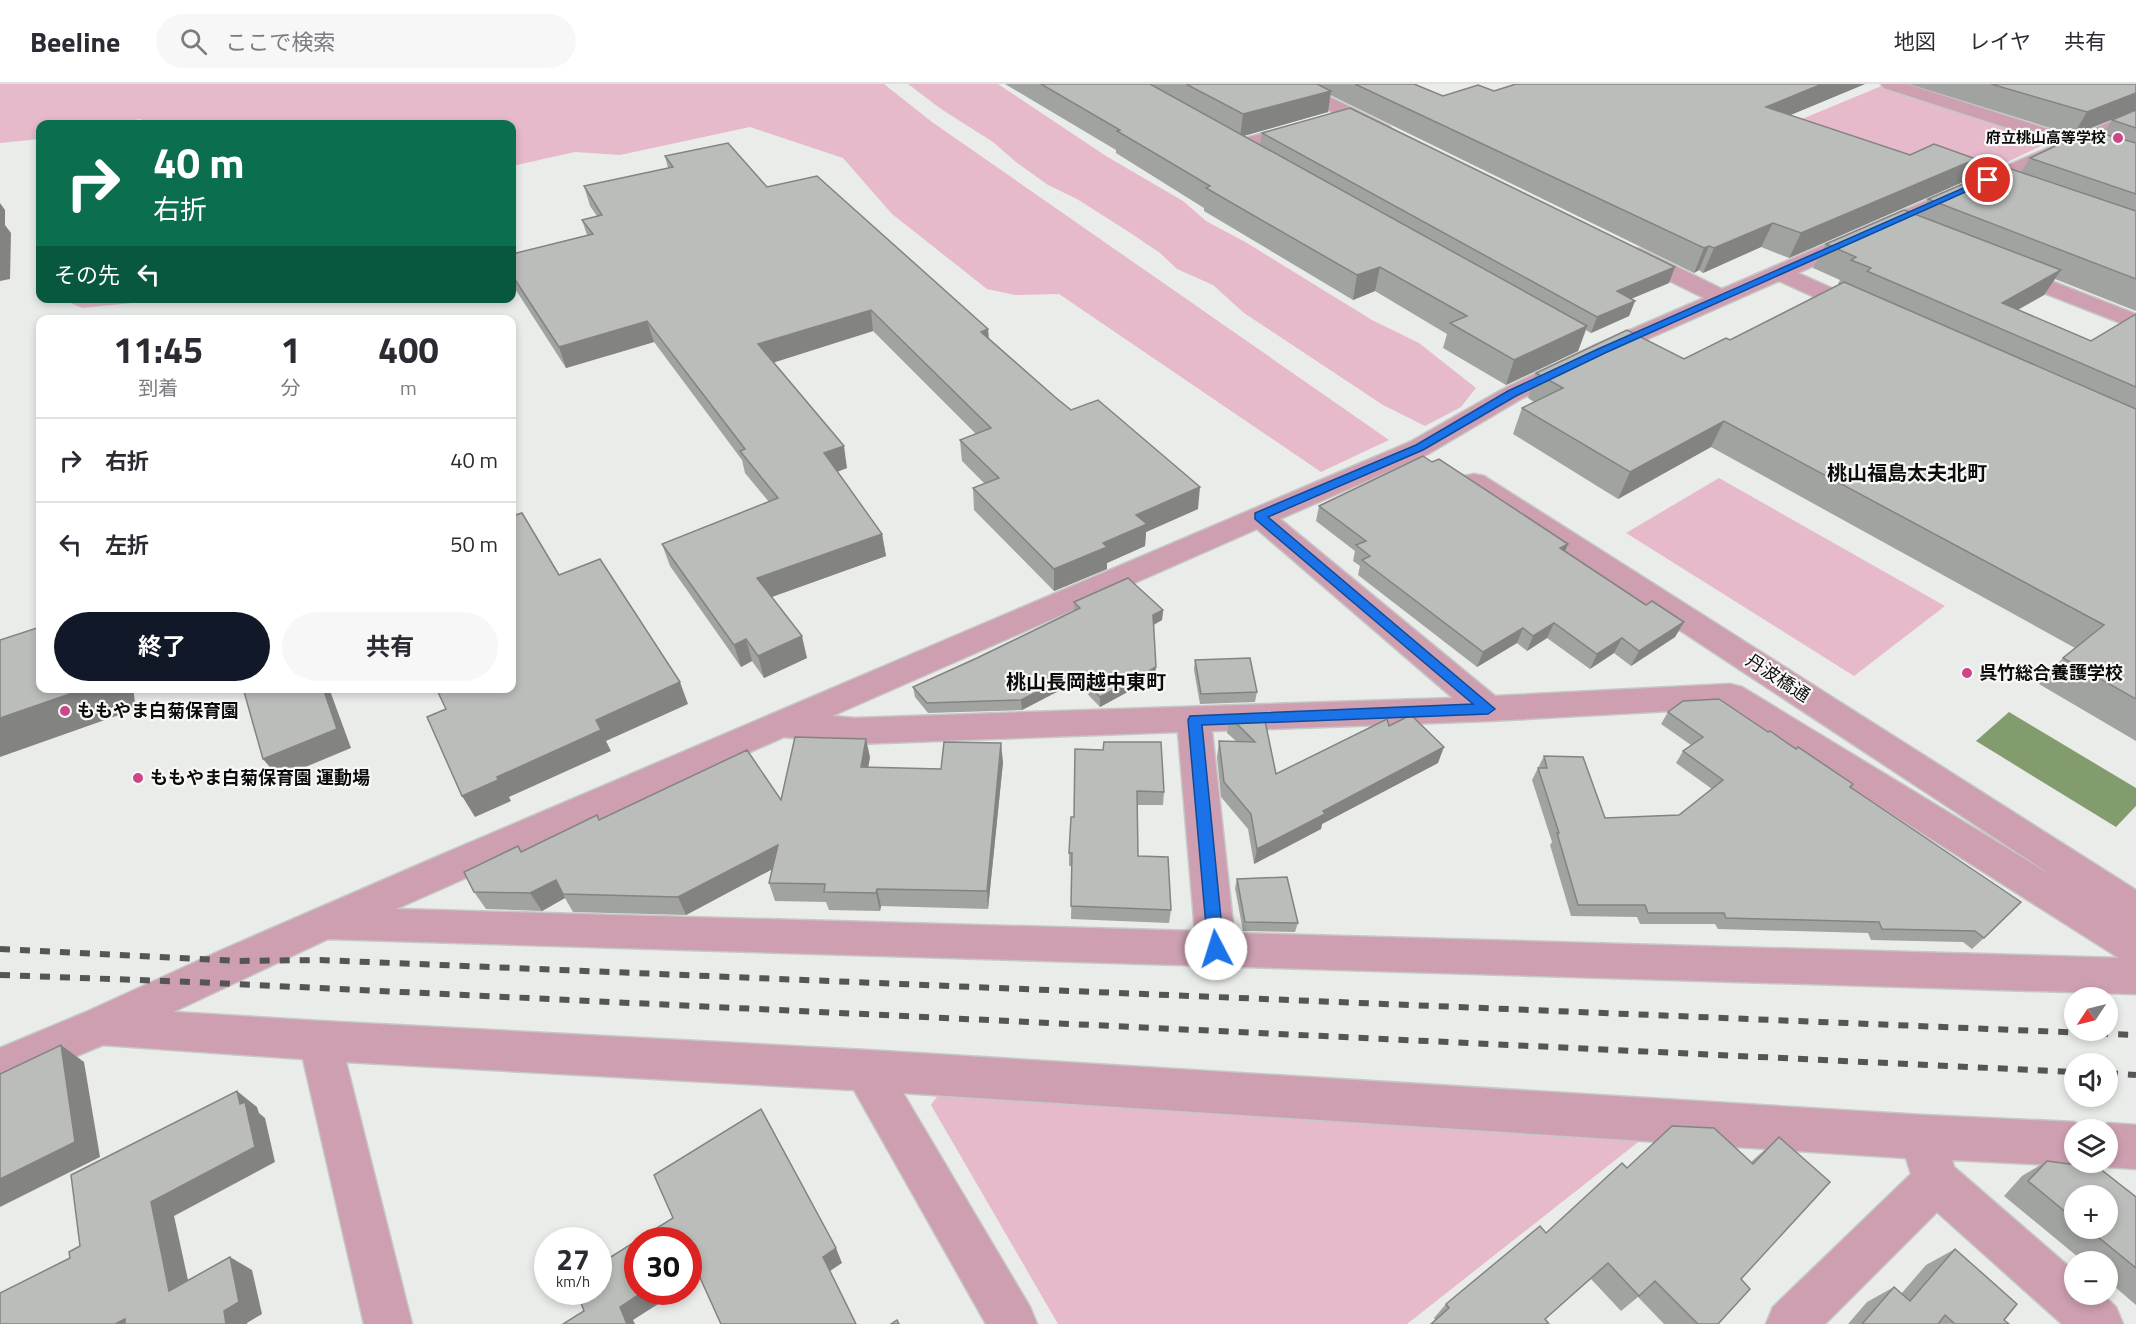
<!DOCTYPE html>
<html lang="ja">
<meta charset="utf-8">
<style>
body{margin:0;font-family:"Titillium Web","Noto Sans JP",sans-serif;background:#f7f7f7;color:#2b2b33;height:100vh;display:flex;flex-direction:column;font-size:22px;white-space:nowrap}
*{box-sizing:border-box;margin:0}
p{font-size:20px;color:#7c7c81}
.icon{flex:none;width:33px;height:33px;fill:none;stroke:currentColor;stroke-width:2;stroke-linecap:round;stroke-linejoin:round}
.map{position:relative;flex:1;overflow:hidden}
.panel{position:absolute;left:36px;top:231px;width:480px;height:378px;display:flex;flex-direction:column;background:#fff;border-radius:12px;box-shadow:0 3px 9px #0003}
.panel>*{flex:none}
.guide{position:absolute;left:36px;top:36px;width:480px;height:183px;border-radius:12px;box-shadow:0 3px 9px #0003;background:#0b6e4f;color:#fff;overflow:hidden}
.needle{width:39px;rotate:235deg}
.fabs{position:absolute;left:2064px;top:903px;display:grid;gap:12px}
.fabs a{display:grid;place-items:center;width:54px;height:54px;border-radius:50%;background:#fff;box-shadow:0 3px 9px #0003;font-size:30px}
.speed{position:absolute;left:534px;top:1143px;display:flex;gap:12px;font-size:30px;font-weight:700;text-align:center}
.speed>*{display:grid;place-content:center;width:78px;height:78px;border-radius:50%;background:#fff;box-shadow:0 3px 9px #0003;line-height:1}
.speed small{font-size:15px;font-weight:400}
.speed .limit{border:9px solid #d22;background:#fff;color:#111}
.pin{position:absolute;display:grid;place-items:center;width:51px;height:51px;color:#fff;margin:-26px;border:3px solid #fff;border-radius:50%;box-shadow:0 2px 6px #0007}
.me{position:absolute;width:66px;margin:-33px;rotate:355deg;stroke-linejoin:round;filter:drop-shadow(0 0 4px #0008)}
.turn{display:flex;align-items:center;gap:21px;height:126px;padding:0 18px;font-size:27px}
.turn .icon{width:78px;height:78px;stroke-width:2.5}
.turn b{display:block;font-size:42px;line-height:51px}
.then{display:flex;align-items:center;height:57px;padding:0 18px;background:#0003;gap:12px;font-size:22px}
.eta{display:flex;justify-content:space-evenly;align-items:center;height:102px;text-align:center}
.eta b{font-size:36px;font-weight:700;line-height:42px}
.button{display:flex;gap:12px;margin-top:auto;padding:12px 18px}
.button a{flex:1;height:69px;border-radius:36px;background:#111827;color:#fff;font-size:24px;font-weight:700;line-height:69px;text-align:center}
.button a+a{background:#f7f7f7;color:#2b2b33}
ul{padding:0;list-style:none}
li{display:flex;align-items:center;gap:18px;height:84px;padding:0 18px;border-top:2px solid #e1e1e2}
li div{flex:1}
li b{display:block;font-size:22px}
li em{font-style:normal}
header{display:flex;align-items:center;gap:36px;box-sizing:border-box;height:84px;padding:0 30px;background:#fff;border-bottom:2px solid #e1e1e2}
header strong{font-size:28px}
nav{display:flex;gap:33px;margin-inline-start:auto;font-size:21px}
.search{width:420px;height:54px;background:#f7f7f7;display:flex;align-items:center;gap:15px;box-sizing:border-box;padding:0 21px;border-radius:33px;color:#7c7c81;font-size:22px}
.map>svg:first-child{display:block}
.green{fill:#e6bacb}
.water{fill:#829c6e}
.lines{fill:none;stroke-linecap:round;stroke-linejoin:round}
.minor-casing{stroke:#c6c8c6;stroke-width:3}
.minor{fill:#cd9fb1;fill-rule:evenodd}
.rail{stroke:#545554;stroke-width:6;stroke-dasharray:10 10;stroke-linecap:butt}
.wall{fill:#a1a3a0;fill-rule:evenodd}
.shaded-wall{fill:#838482}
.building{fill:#bbbdba;stroke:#838482;stroke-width:1.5}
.route{fill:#1a73e8;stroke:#114b97;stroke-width:1.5}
.poi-dot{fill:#cc4789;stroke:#f8f9f6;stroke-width:2}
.labels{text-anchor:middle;stroke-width:4.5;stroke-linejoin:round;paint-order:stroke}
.far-poi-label{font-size:15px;font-weight:bold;fill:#0c0c0c;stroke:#f8f9f6;text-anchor:end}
.poi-label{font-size:18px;font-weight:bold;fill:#0c0c0c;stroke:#f8f9f6;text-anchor:start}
.street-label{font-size:18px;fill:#0c0c0c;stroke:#f8f9f6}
.neighbourhood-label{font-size:20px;font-weight:bold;fill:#0c0c0c;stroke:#f8f9f6}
</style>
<header>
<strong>Beeline</strong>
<div class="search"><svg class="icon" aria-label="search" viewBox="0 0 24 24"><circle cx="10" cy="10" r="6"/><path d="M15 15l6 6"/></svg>ここで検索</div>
<nav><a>地図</a><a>レイヤ</a><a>共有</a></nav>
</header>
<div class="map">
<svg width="2136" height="1240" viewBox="0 0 2136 1240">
<rect width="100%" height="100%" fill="#eaece9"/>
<g class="green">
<polygon points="0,0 884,0 932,38 1389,356 1321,388 1059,210 1015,211 987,205 892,130 843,74 750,43 620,71 575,68 512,82 512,40 140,40 141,35 112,40 40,40 40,55 0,59"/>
<polygon points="908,0 998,0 1106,72 1183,117 1206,137 1247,159 1372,236 1419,259 1476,304 1461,323 1425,342 1383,321 1244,229 1213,201 1177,185 1160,169 1129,148 1077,115 1048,101 1016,78 993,58 941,25"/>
<polygon points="1884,1 2053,56 1966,98 1797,37"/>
<polygon points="61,215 61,214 140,215 132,219 82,224"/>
<polygon points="1719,394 1945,522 1854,592 1626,449"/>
<polygon points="943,1004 1651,1048 1407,1240 1058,1240 931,1021"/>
</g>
<polygon class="water" points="2009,628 2136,704 2136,722 2116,743 1976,657"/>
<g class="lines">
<g class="minor-casing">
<g id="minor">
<polygon points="1280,0 1303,0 1389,42 1392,46 1389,50 1377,50 1283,4"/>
<path d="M1881,0H1907L2073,53L2136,27V39L2091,59L2136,73V85L2075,66L1798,189L1872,222L1875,227L1872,232L1864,234L1856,232L1779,197L1609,272L1521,315L1428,370L1280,435L1495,612L1730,600L1742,603L2056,794L1464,404L1460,398L1464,392L1474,390L1484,392L2136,806V910L328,855L173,928L320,937L866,966L1922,1031L2074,1038L2090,1046H2074V1078H2083L2074,1082L1952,1076L1954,1083L2074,1187V1210H2102L2116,1223L2123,1240H2062L1937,1128L1825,1240H1766L1773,1223L1911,1090L1906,1074L903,1009L1030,1223L1037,1240H986L854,1006L346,978L412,1240H364L303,975L103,961L0,1004V964L86,928L224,865L434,774L1410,358L1503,305L1593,262L1704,214L1625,175L1622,170L1625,165L1633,164L1641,165L1722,205L2057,60L1884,4ZM1257,445L1453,614L855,634L832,632ZM1725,624L2119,874L1234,849L1212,647L1488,637ZM1178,648L1195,847L396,825L784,653L855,660Z"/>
<polygon points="1305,38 1311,39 1314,43 1311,47 1237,68 1230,66 1228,62 1230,58"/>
<polygon points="2008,180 2136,230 2136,245 2000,192 1997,187 2000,182"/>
<polygon points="2108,1039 2136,1041 2136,1085 2108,1083 2097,1078 2108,1078 2108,1046 2092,1046"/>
</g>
</g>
<use href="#minor" class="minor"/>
<g class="rail">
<polyline points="0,865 238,877 320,876 2136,951"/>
<polyline points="0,891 193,898 2074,988"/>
<polyline points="2108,989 2136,991"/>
</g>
</g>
<g class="wall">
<polygon points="1005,0 1414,0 1443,12 1494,7 1516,0 1865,0 1790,31 1963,98 1789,174 1761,163 1703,189 1699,186 1694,189 1330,11 1328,28 1243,52 1260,61 1262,49 1669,199 1631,215 1635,217 1629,232 1591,249 1586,246 1578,267 1506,301 1443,264 1447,250 1375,207 1353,216 1204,127 1204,124 1116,69 1116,66"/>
<polygon points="1909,0 2136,0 2136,26 2073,51"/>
<polygon points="2136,26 2136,227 2055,195 2044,211 2018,226 2091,257 2136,230 2136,657 2039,600 2063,574 2075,564 1711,363 1618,415 1513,350 1522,324 1534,318 1528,314 1536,289 1684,275 1730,256 1839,201 1838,200 1840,196 1813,184 1826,160 1919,131 1928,115 2021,88 2030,74 2103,50 2112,36"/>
<polygon points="665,72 767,103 988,245 989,254 1055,313 1198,425 1146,448 1145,462 1107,479 1107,485 1054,507 974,426 973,404 985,400 962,377 960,356 976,350 873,247 773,278 847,384 837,388 882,450 886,472 772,513 807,574 764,594 752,577 741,583 670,482 662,460 769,418 745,389 742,376 654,258 566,284 512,200 512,170 587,151 582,136 597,132 590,122 584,102 668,84"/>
<polygon points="1432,378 1568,460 1565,467 1646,521 1684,538 1675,553 1631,582 1614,569 1590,585 1547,554 1527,567 1517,559 1477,583 1358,491 1360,482 1353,477 1355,467 1316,437 1319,422"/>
<polygon points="1074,518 1163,526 1162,536 1154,541 1155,593 1100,623 1076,598 1022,626 928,629 915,613 913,603 977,574 1074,527"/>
<polygon points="1195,576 1257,608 1255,618 1200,620 1194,586"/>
<polygon points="1668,628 1768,648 1853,700 1851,703 1984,854 1972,865 1963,858 1871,856 1868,849 1718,845 1715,840 1640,840 1637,833 1571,832 1550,761 1552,758 1532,696 1544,672 1605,734 1679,731 1712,705 1676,679 1683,667 1691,661 1661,640"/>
<polygon points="1264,632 1276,690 1389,642 1438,679 1322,740 1321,745 1254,780 1248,745 1221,713 1217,673 1219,657 1236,657 1227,649 1230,633"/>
<polygon points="1075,665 1164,708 1163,721 1138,721 1138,772 1171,826 1169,839 1071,835 1072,782 1069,782 1069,769 1074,733"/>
<polygon points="870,673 868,683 941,685 1003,678 988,825 881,822 880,827 829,826 826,818 775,817 769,799 772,785 686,831 573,828 565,814 542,827 486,825 474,808 518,762 521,767 599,736 781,716"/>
<polygon points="1237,795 1298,839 1295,848 1243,847 1235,804"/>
<polygon points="1779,1053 1741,1195 1718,1240 1664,1240 1638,1213 1621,1227 1591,1195 1545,1235 1435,1236 1434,1234 1446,1220 1546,1149 1627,1084 1751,1078"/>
<path d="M2047,1077L2136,1113V1221L2108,1197V1178H2084L2004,1112L2022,1092ZM2074,1112L2108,1144H2074Z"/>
<polygon points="1955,1165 2004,1236 2009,1240 1848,1240 1867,1218 1894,1203 1901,1210 1926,1181"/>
</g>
<g class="shaded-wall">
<polygon points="1822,0 1865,0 1757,45 1766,23"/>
<polygon points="1331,7 1328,28 1240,53 1243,30"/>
<polygon points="2136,9 2136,26 2073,51 2087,28"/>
<polygon points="1976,75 1963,98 1789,174 1801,149"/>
<polygon points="0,119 5,126 5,141 11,149 10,195 0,197"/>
<polygon points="1773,139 1761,163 1703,189 1714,164"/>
<polygon points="1709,162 1699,186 1694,189 1704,164"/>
<polygon points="1380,183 1375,207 1353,216 1357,191"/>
<polygon points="1675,183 1669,199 1611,223 1617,207"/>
<polygon points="2061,186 2044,211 1991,240 2002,219"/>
<polygon points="1635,217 1629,232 1591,249 1597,233"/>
<polygon points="871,226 873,247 763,282 758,260"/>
<polygon points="647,237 654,258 566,284 559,263"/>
<polygon points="1587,242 1578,267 1506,301 1514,276"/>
<polygon points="988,245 989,266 981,248"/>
<polygon points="1724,337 1711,363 1618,415 1630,388"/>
<polygon points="844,362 847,384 828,391 824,369"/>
<polygon points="1200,403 1198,425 1146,448 1145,462 1107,479 1107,485 1054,507 1054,485 1103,459 1136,431"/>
<polygon points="882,450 886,472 763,516 757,494"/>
<polygon points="1568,460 1562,475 1560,464"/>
<polygon points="1163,526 1162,536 1152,541 1153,531"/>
<polygon points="1684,538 1675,553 1631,582 1639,567"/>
<polygon points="1554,539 1547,554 1527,567 1533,552"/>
<polygon points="1523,544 1517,559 1477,583 1483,568"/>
<polygon points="802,552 807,574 764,594 758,572"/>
<polygon points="1622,554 1614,569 1590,585 1597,570"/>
<polygon points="746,555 752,577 741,583 734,561"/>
<polygon points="1156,583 1155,593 1100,623 1100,613"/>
<polygon points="1076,588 1076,598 1022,626 1021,616"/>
<polygon points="680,598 688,620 606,657 611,667 509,713 511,717 475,733 462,712 596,636"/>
<polygon points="87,604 133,604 136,625 0,673 0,634"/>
<polygon points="323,604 329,604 351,664 279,694 263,675"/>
<polygon points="866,655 870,673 865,701 861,683"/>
<polygon points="1001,659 1003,678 988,825 987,807"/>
<polygon points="1444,663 1438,679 1322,740 1321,745 1254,780 1257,765 1323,727"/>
<polygon points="778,761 784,779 686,831 678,813"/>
<polygon points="556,796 565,814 542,827 530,809"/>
<polygon points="877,805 881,822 880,827 876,809"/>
<polygon points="61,961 84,978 100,1073 0,1123 0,1095"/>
<polygon points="237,1007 257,1023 259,1029 265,1034 275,1078 174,1132 193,1219 169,1207 151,1118 240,1020"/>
<polygon points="836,1164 842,1179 830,1187 823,1173"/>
<polygon points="230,1173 252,1186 262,1230 247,1239 247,1240 226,1240 224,1227"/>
<polygon points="692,1176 703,1190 688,1200 688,1178"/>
<polygon points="643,1208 677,1208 633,1236 635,1240 627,1240 620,1223"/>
<polygon points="125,1235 136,1240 115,1240"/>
</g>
<g class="building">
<polygon points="1041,0 1150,0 1587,242 1514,276 1450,239 1467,232 1380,183 1357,191 1206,104 1210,102 1117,47 1120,46"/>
<polygon points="1186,0 1317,0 1331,7 1243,30"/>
<polygon points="1355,0 1414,0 1443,12 1478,1 1494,7 1516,0 1822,0 1766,23 1910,71 1934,60 1976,75 1801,149 1773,139 1714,164 1709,162 1704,164"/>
<polygon points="1991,0 2136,0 2136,9 2087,28"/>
<polygon points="1350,24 1675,183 1617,207 1635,217 1597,233 1262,49"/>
<polygon points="2136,26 2136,44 2112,36"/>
<polygon points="2089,46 2136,59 2136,110 2030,74"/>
<polygon points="728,59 767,103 817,92 988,245 981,248 1055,313 1071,326 1098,316 1200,403 1136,431 1147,440 1103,459 1107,463 1054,485 973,404 999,394 960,356 991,344 871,226 758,260 844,362 824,369 882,450 757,494 802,552 758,572 746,555 734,561 662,460 778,414 740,367 745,365 647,237 559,263 512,191 512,170 593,150 582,136 602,131 584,102 673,83 665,72"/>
<polygon points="2000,84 2008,84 2136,127 2136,195 1928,115"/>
<polygon points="1904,126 2061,186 2002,219 2091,257 2136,230 2136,303 1867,187 1871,184 1851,176 1856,173 1826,160"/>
<polygon points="1844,198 2136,325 2136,615 2063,574 2104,541 1724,337 1630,388 1522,324 1563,304 1536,289 1627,246 1684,275 1726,254 1730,256"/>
<polygon points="1423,372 1432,378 1439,375 1568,460 1560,464 1646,521 1652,517 1684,538 1639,567 1622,554 1597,570 1554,539 1533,552 1523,544 1483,568 1362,476 1370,472 1356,461 1366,457 1319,422"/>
<polygon points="522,429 559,491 600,475 680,598 596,636 601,646 497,693 498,696 462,712 427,633 446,625 436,604 512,604 512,432"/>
<polygon points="1128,494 1163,526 1153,531 1156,583 1100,613 1076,588 1021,616 927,619 913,603 977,574 1080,524 1074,518"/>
<polygon points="40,543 40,604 87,604 0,634 0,556"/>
<polygon points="1250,574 1257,608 1201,610 1195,576"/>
<polygon points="243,604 323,604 337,645 263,675"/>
<polygon points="1719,615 1768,648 1770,647 1796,665 1798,663 1853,700 1850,703 2021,818 1984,854 1975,847 1882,845 1879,838 1726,834 1724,829 1648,829 1645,821 1578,821 1557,749 1559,749 1538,684 1547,684 1544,672 1583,673 1605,734 1679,731 1723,696 1683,667 1703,653 1668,628 1683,617"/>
<polygon points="1411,631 1444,663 1323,727 1325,730 1257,765 1251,730 1224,698 1219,657 1255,658 1230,633 1264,632 1276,690 1387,635 1389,642"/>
<polygon points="795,653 866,655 861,683 941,685 944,658 1001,659 987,807 877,805 876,809 824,808 825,800 769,799 778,761 678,813 563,810 556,796 530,809 474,808 464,788 518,762 521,768 597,731 599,736 747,666 781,716"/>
<polygon points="1104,658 1161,658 1164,708 1137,707 1138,772 1168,773 1171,826 1071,822 1072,769 1069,769 1071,733 1074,733 1075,665 1103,666"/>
<polygon points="1287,793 1298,839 1245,838 1237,795"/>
<polygon points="61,961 75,1058 0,1095 0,990"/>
<polygon points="237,1007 240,1020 245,1018 255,1063 151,1118 169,1207 230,1173 239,1218 224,1227 226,1240 125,1240 125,1235 115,1240 0,1240 0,1209 70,1174 69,1168 80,1162 71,1091"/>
<polygon points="761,1025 836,1164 823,1173 856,1240 721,1240 692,1176 688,1178 688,1156 638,1156 638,1208 643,1208 620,1223 627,1240 563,1240 584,1227 577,1208 598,1208 598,1181 673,1134 654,1091"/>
<polygon points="1672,1042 1714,1044 1753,1080 1779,1053 1830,1098 1741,1195 1750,1205 1718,1240 1698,1240 1655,1197 1639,1212 1608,1179 1545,1235 1549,1240 1431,1240 1449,1224 1446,1220 1540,1142 1546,1149 1622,1079 1627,1084"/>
<polygon points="2047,1077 2099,1084 2136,1113 2136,1184 2087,1144 2108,1144 2108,1112 2074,1112 2074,1135 2028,1097"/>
<polygon points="1955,1165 2017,1220 2004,1236 2009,1240 1955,1240 1945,1231 1938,1240 1862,1240 1894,1203 1910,1217"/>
<polygon points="897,1236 899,1240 891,1240"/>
</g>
<polygon class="route" points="1986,94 1992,96 1605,269 1516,312 1423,366 1268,433 1495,625 1488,630 1202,641 1224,865 1222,870 1216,872 1210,870 1208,865 1188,636 1190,632 1473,620 1255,435 1255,429 1416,361 1508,307 1598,265"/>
<g class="poi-dot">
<circle cx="2118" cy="54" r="6"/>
<circle cx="1967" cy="589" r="6"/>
<circle cx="65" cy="627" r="6"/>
<circle cx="138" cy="694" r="6"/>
</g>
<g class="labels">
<g class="far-poi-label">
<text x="2106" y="59">府立桃山高等学校</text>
</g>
<g class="poi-label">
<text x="1979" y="595">呉竹総合養護学校</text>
<text x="77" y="633">ももやま白菊保育園</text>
<text x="150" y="700">ももやま白菊保育園 運動場</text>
</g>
<g class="street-label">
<text transform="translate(1778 594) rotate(33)" y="6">丹波橋通</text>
</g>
<g class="neighbourhood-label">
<text x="1907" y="396">桃山福島太夫北町</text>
<text x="1086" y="605">桃山長岡越中東町</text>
</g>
</g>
</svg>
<div class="fabs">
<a><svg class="needle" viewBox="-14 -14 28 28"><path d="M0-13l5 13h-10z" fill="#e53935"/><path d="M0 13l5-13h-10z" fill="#7c7c81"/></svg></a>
<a><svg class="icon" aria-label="sound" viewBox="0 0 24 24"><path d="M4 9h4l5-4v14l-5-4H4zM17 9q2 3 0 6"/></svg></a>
<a><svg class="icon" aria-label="layers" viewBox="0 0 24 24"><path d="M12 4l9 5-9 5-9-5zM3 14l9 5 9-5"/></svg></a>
<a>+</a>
<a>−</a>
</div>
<div class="speed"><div>27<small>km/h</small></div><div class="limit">30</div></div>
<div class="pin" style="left:1988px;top:96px;background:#d93025"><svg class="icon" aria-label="arrive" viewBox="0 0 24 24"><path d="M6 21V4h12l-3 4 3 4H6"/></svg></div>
<svg class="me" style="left:1216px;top:865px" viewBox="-20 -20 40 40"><circle r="19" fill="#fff"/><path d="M0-13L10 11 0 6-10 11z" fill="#1a73e8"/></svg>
<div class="guide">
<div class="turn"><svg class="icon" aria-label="right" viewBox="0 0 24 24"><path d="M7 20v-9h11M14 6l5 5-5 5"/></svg><div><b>40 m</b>右折</div></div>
<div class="then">その先<svg class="icon" aria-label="left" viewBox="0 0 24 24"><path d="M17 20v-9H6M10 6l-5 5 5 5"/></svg></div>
</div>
<section class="panel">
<div class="eta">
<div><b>11:45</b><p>到着</p></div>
<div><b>1</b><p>分</p></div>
<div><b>400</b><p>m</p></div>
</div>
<ul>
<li><svg class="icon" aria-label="right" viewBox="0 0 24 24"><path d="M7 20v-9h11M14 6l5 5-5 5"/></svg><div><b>右折</b></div><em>40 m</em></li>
<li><svg class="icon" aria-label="left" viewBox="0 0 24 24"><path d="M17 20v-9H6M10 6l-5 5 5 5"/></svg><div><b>左折</b></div><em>50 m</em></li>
</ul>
<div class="button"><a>終了</a><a>共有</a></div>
</section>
</div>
